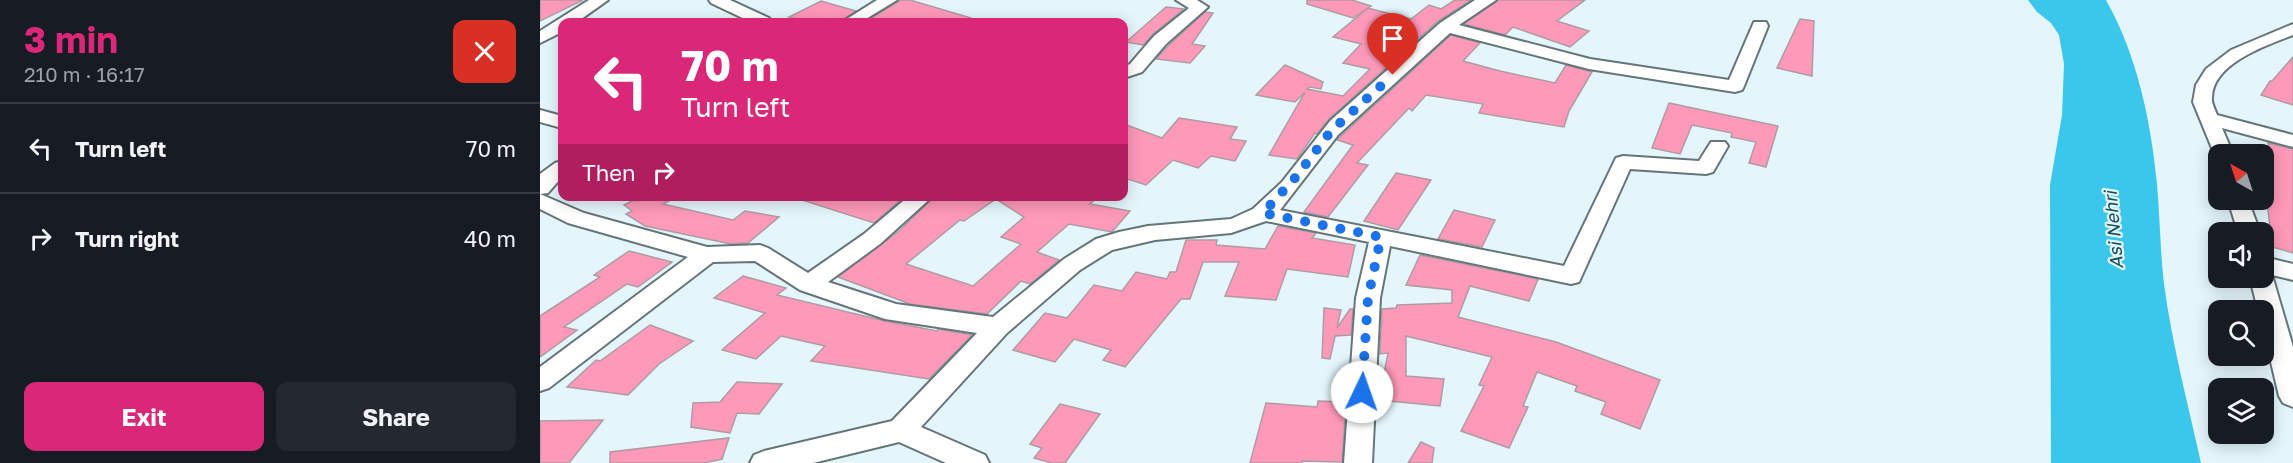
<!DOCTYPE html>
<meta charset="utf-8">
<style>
body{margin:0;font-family:"Golos Text",sans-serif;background:#242831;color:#f1f3f6;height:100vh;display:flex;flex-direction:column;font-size:22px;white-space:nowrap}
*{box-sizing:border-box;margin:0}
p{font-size:20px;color:#9ea1a6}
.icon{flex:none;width:33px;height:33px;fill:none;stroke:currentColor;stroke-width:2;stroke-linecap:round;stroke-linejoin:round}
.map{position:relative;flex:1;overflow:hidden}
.side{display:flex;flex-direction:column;background:#171b24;width:540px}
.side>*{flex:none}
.guide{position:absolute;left:18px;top:18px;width:570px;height:183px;border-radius:12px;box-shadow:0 3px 15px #0003;background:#db2777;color:#fff;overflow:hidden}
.needle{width:39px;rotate:321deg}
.fabs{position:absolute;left:1668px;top:144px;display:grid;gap:12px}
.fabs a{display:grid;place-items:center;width:66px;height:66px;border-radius:12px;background:#171b24;box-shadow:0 3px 15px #0003;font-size:30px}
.pin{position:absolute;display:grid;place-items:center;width:51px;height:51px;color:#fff;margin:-62px -26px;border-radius:50% 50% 50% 0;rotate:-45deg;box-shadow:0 0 6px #0007}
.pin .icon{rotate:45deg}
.me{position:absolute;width:66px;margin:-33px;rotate:3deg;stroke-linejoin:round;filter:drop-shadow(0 0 4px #0008)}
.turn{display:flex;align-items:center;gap:21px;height:126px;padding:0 24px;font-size:27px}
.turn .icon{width:78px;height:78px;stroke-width:2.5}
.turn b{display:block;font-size:42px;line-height:51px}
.then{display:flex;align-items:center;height:57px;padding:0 24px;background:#0003;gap:12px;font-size:22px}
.round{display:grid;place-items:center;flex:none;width:63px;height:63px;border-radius:12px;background:#242831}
.overview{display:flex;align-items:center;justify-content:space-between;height:102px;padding:0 24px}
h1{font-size:36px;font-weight:700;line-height:45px;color:#db2777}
.primary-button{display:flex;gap:12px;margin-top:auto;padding:12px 24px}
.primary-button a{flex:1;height:69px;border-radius:12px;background:#db2777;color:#fff;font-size:24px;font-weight:700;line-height:69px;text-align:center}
.primary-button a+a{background:#242831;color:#f1f3f6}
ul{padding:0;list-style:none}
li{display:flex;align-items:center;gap:18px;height:90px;padding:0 24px;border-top:2px solid #363941}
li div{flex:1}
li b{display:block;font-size:22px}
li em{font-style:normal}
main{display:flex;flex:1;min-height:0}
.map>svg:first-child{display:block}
.water{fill:#3bc7eb}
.building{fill:#fe99b9;stroke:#ad9ca1;stroke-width:1.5;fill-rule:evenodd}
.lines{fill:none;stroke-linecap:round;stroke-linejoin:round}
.minor-casing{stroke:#65757a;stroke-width:4}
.minor{fill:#fff;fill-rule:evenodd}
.route{stroke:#1a73e8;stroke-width:10;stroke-dasharray:0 18}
.labels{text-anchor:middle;stroke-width:4.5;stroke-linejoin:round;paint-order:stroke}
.water-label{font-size:18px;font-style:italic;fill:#134d5b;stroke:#e4f6fc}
</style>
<main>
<section class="side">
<div class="overview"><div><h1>3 min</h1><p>210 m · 16:17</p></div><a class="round" style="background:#d93025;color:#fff"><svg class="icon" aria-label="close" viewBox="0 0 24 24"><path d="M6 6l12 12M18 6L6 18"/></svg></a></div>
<ul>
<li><svg class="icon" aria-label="left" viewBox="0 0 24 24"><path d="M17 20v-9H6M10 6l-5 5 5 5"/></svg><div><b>Turn left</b></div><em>70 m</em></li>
<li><svg class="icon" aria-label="right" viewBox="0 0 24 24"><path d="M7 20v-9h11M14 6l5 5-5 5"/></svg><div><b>Turn right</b></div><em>40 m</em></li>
</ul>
<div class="primary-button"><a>Exit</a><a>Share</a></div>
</section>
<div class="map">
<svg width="1753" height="463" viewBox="0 0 1753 463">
<rect width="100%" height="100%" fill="#e4f6fc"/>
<path class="water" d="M1488,0H1566C1597,55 1611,121 1617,184C1620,217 1620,250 1624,284C1632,344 1648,404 1661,463H1511L1510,185L1522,115L1524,64L1519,35L1511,23L1497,12Z"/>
<g class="building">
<polygon points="0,0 43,0 0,21"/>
<polygon points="361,0 370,0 431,18 430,22 324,22"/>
<polygon points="767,0 812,0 831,6 813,18 767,4"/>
<polygon points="915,0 931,0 898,21 789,119 777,134 775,133 757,159 729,155 765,92 755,102 716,95 745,65 783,82 781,89 770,87 767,89 803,96 830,69 803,63 821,44 793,37 828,8 871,19 889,5 901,9"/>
<polygon points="958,0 1045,0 1017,21 1049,31 1030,47 973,27 965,35 924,24"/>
<polygon points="281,1 316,11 300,22 270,22 249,17"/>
<polygon points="626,7 644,9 613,34 603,45 586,42"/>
<polygon points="665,12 673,13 652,44 665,46 650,63 616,59 628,46"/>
<polygon points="1260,19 1274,21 1272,76 1237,68"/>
<polygon points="911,35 940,43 923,61 960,71 1015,83 1026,65 1052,72 1029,111 1024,127 939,113 943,104 886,95 872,111 869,108 817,163 828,165 788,217 764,212 813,145 797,140 800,137"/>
<polygon points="1753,57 1753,105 1721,95 1730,81 1732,81"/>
<polygon points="1129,103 1238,126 1226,167 1209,163 1216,142 1191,137 1192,133 1152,125 1140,154 1112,148"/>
<polygon points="639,118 697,127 690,139 706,141 695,161 671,156 658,168 633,160 606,185 584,178 584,124 622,138"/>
<polygon points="1728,143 1753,149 1753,253 1732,247 1726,191 1724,190 1724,162 1733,165"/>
<polygon points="856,173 891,180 858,230 824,221"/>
<polygon points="102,196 138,196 123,204 193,220 205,211 239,217 208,243 191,244 105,226 86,214 92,211 84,205"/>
<polygon points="262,196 365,196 334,223 262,200"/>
<path d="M395,196H559L550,204L590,211L572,232L529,224L497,252L519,260L490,284L481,281L447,314L370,304L298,277L359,231ZM456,199L484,217L461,237L481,244L433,286L366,264L420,220L424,221Z"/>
<polygon points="914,210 955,220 942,247 898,239"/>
<polygon points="738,226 776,233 772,238 815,245 808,277 747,269 736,300 685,296 699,262 663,262 650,299 641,299 585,367 563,360 571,350 534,339 515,362 473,350 505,313 527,318 554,285 582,291 596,272 627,279 630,272 636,272 646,240 677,240 676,245 725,249"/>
<polygon points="89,251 132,262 98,287 87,284 24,327 37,330 0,357 0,316 60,277 54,275"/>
<polygon points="880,255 998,279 989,301 930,286 918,317 1016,342 1120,380 1100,429 1061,414 1066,402 1035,391 1037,386 997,372 983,406 988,407 969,448 921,431 944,386 939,385 952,357 866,336 866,376 904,379 900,406 839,400 848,353 840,354 842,309 856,308 857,305 912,303 912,290 866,285"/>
<polygon points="203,276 246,288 237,295 345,321 397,331 398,329 432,335 389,379 271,361 285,346 241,336 216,359 182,350 225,313 174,298"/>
<polygon points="784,308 801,310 797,328 810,309 813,309 811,335 795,336 790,359 782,358"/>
<polygon points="110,325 153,341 119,364 88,395 27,387 56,360 60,361"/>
<polygon points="197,382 242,384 219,414 197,413 190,433 151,427 153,403 180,402"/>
<polygon points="778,401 806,402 802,462 762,461 762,463 710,463 726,403 777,407"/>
<polygon points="520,404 560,414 525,463 512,463 494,458 502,448 490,444"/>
<polygon points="63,420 29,463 0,463 0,421"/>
<polygon points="189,438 182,459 164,463 70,463 70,452"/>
<polygon points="881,442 894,448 892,463 868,463"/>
</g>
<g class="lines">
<g class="minor-casing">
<g id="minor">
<polygon points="49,0 68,0 37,22 22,22 22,32 0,43 0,31"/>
<polygon points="169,0 190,0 229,18 231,22 211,22 171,3"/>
<polygon points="337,0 357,0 321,22 302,22"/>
<polygon points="636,0 657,0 668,7 626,44 602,72 584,78 584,67 590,64 614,36 649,8"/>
<polygon points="935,0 956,0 919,25 1050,59 1189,80 1214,22 1226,22 1228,26 1204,86 1202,90 1195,92 1049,69 910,33 798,135 740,210 1024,266 1076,158 1083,156 1159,161 1171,142 1185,142 1188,146 1173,172 1166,174 1090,169 1039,282 1031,284 850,246 840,298 832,463 804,463 816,298 829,242 726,221 691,233 615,240 572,250 540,270 467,333 381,427 445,455 449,463 406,463 359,442 273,463 210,463 214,455 224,451 352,421 437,333 345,319 260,290 215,261 173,262 9,388 0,391 0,367 148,257 28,223 0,209 0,174 15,163 22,161 22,177 8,193 0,194 44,213 167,247 220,245 228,248 268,273 324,234 369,196 393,196 340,244 288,282 356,304 453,317 524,259 556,239 579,232 608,226 691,219 713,209 742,182 790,121 900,23"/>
<path d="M1753,24V35C1727,45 1673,63 1672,97C1671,103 1675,109 1677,115L1753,135V147L1682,128L1693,154H1678V159L1676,158L1653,102L1656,85L1666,69L1691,50Z"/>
<polygon points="0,110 22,116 22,128 0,122"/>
<polygon points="1688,200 1708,200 1720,232 1698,232"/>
<polygon points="1724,257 1753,264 1753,280 1732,275 1753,347 1753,407 1743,403 1739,396 1724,332 1724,310 1718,310 1710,278 1724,278"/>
</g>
</g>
<use href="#minor" class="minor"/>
</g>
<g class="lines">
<polyline class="route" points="822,392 828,298 841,237 723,213 756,177 791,131 853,75"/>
</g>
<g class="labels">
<g class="water-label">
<text transform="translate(1574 230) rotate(-95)" y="6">Asi Nehri</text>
</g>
</g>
</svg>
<div class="fabs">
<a><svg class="needle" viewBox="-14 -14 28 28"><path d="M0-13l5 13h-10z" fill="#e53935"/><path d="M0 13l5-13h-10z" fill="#9ea1a6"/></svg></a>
<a><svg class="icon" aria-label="sound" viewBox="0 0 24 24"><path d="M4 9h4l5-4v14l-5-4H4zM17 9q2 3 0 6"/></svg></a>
<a><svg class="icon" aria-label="search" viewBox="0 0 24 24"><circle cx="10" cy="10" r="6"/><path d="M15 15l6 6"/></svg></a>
<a><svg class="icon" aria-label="layers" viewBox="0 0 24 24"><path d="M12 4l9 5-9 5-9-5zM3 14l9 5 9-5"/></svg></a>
</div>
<div class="pin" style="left:853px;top:75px;background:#d93025"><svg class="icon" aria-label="arrive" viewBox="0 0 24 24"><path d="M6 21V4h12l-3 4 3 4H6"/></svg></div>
<svg class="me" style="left:822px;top:392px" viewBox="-20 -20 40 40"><circle r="19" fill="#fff"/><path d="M0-13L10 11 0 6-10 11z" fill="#1a73e8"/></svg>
<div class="guide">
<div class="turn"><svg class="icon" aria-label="left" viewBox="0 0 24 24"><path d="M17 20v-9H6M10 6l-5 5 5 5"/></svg><div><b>70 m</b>Turn left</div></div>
<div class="then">Then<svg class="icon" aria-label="right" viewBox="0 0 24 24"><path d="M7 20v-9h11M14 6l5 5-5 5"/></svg></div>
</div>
</div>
</main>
